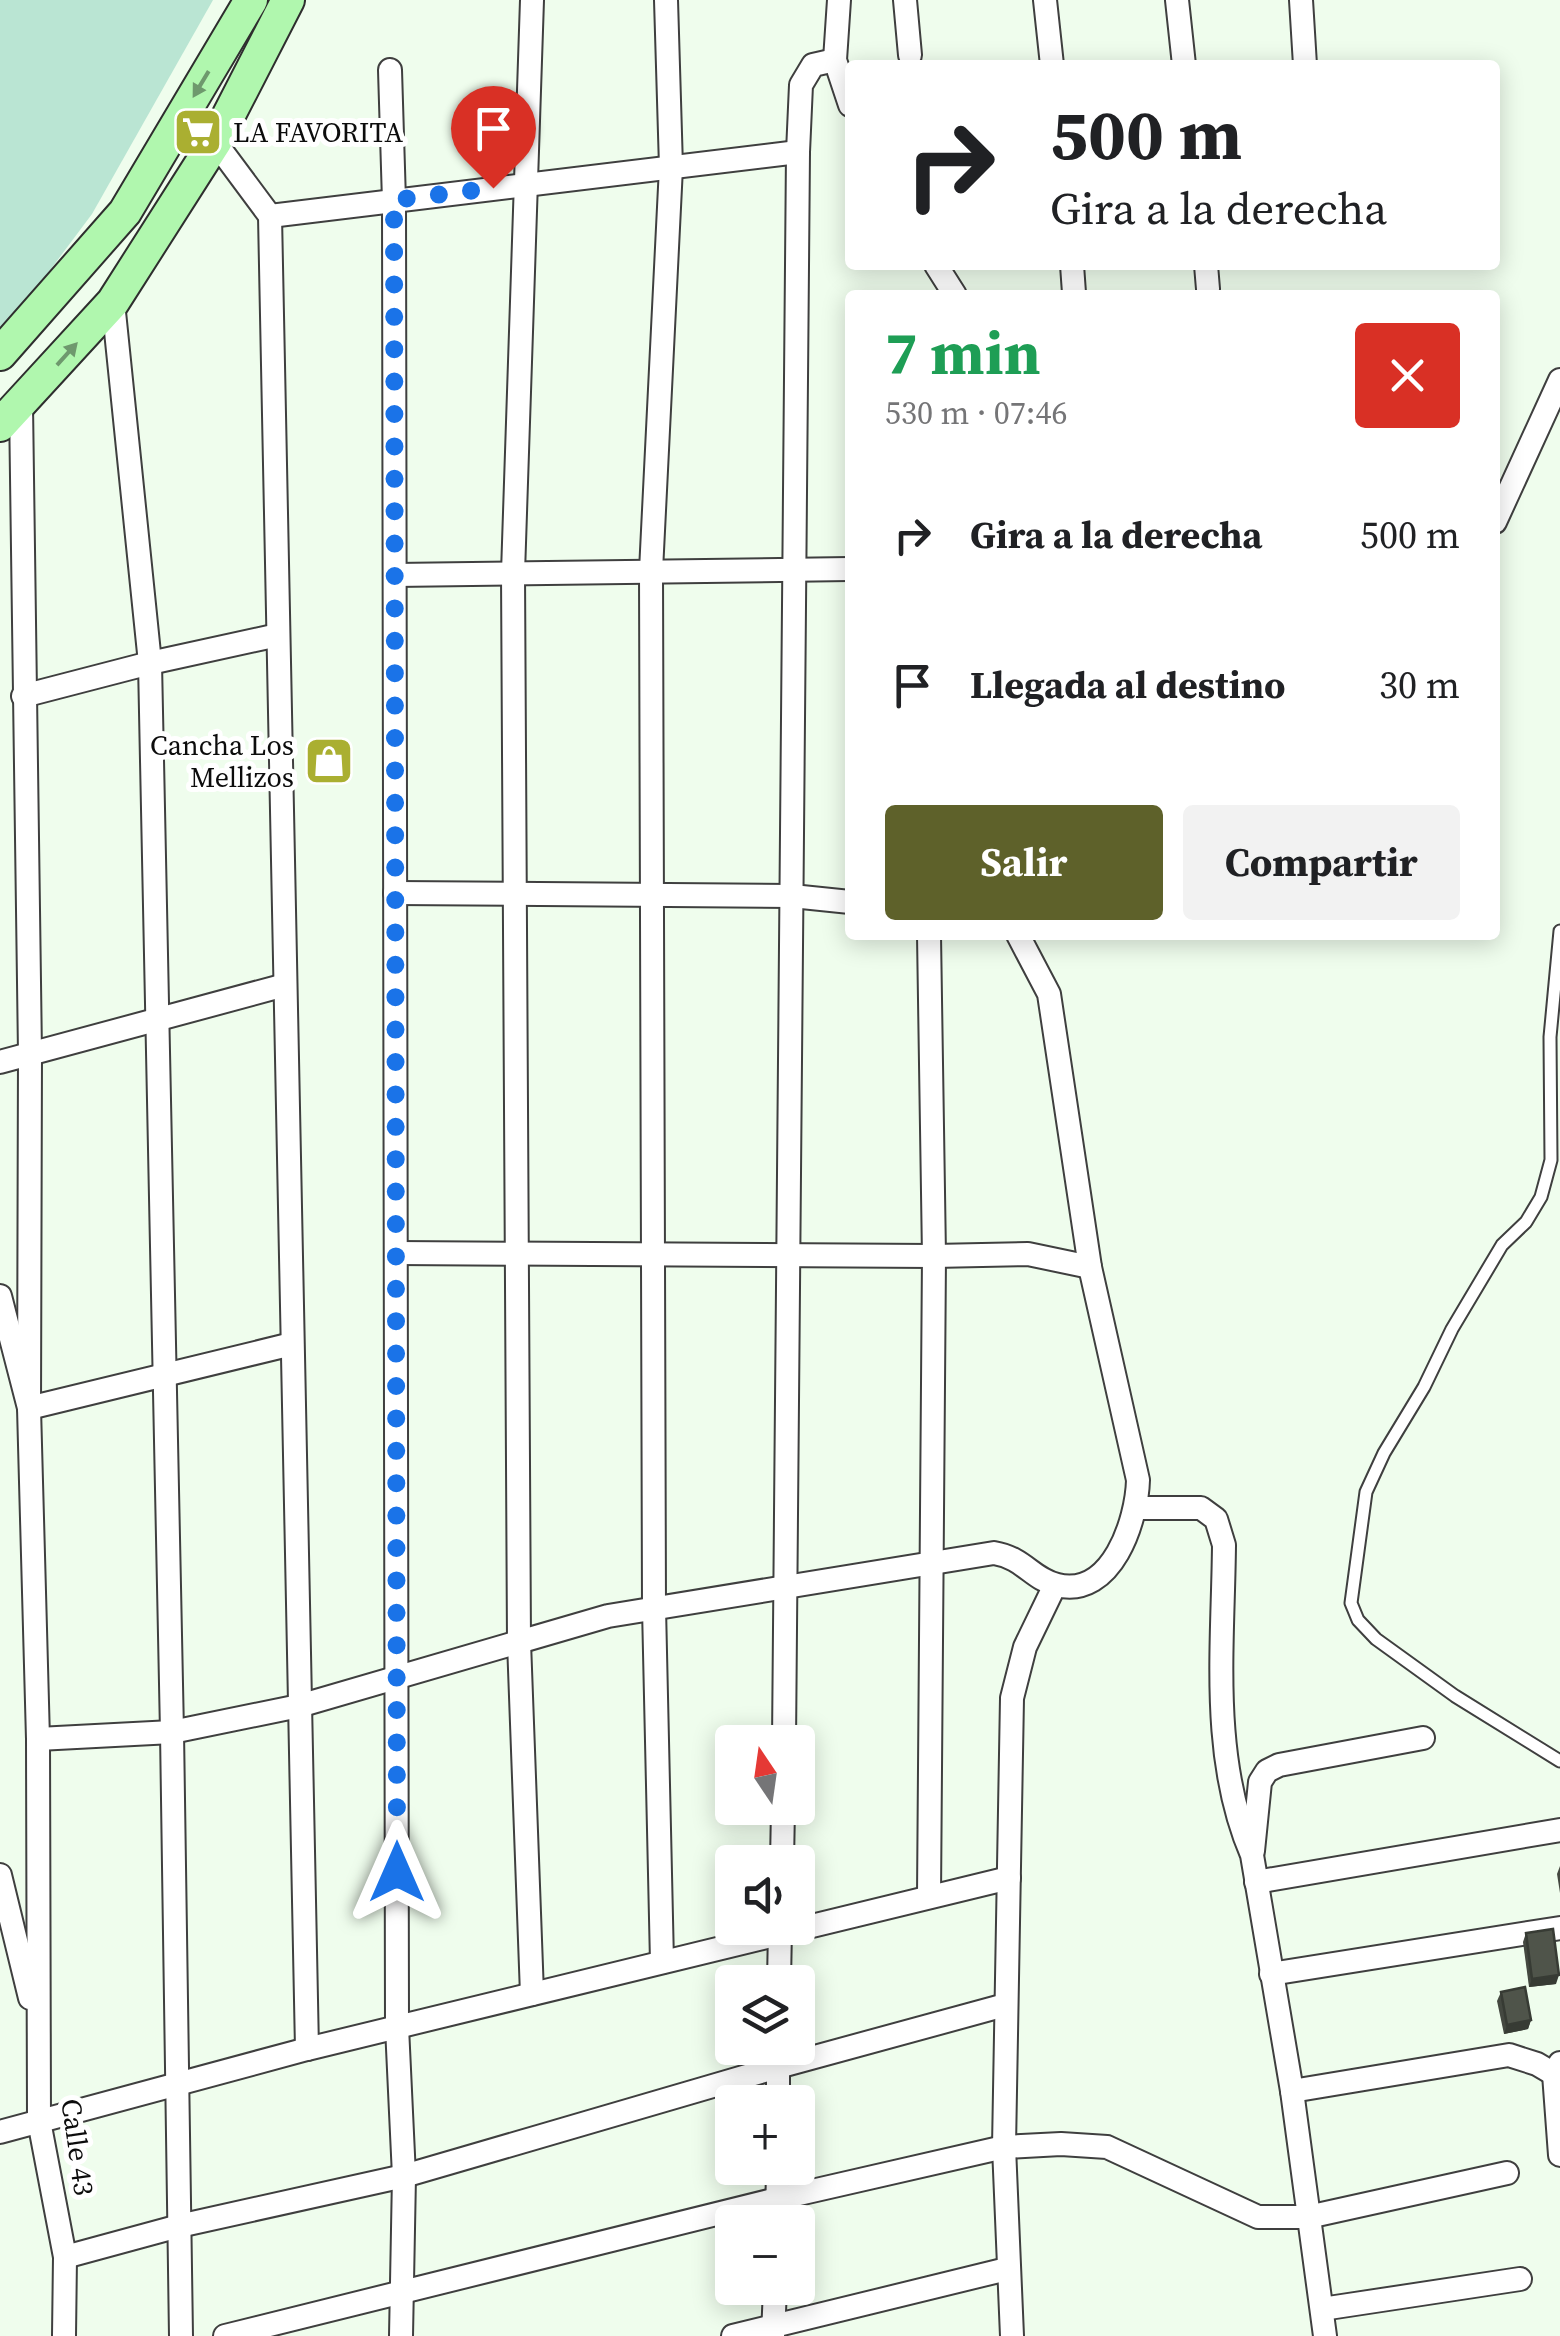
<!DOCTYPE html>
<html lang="es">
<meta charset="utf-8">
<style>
body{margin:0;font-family:"Source Serif 4",serif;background:#f2f2f2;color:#202124;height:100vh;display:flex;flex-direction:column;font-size:38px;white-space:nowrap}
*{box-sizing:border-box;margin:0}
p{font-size:32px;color:#757577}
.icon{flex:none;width:55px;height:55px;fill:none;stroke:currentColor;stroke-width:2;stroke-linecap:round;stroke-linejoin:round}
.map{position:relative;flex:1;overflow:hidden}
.side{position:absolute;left:845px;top:290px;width:655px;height:650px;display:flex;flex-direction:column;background:#fff;border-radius:10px;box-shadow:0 5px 25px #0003}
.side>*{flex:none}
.top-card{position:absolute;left:845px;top:60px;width:655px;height:210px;border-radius:10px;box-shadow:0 5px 25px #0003;background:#fff;color:#202124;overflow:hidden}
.needle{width:65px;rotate:347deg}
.fabs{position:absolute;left:715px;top:1725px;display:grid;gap:20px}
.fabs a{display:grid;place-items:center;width:100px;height:100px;border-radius:10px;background:#fff;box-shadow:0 5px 25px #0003;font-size:50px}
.pin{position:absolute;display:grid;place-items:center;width:85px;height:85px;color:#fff;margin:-102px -42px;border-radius:50% 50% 50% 0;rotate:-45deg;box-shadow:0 0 10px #0007}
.pin .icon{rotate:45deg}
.me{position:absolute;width:110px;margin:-55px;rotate:0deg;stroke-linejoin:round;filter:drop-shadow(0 0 8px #0008)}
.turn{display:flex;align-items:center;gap:35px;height:210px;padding:0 40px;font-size:45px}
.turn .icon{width:130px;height:130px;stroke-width:2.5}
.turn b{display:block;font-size:70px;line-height:85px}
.round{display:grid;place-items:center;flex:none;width:105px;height:105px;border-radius:10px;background:#f2f2f2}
.summary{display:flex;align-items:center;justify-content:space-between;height:170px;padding:0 40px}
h1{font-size:60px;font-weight:700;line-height:75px;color:#1e9e55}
.primary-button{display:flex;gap:20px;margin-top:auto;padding:20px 40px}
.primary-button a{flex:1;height:115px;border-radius:10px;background:#5e612a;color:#fff;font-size:40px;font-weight:700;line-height:115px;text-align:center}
.primary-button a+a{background:#f2f2f2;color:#202124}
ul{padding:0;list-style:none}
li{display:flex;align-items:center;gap:30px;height:150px;padding:0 40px}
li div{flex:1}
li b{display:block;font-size:38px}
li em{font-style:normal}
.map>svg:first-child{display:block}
.green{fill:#bae5d3}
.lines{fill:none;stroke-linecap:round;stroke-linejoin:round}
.lane-casing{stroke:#3f3f3f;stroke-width:15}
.street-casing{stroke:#3f3f3f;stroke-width:26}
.secondary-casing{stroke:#2e2e2e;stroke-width:36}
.lane{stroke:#fff;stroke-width:11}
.street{stroke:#fff;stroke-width:22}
.secondary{stroke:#b0f7ae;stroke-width:32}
.wall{fill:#444840}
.shaded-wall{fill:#373b34}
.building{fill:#4f544a;stroke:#373b34;stroke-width:2.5}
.oneway{fill:#6e996d}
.route{stroke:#1a73e8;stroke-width:18;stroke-dasharray:0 32.4}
.labels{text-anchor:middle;stroke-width:10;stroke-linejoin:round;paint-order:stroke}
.poi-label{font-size:28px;fill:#0c0c0c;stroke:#fff;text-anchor:start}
.street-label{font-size:28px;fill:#0c0c0c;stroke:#fff}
</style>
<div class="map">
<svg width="1560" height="2336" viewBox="0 0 1560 2336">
<rect width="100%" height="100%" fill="#effded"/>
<polygon class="green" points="0,0 213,0 92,214 0,337"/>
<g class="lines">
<g class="lane-casing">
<polyline id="lane" points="1560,931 1550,1037 1551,1160 1541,1197 1526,1222 1502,1245 1452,1329 1424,1387 1384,1453 1366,1492 1351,1603 1358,1620 1376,1639 1455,1696 1560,1761"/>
</g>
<g class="street-casing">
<g id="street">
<polyline points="532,0 513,573 519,1642 532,1994"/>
<polyline points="839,0 835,60 850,105"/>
<polyline points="905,0 910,55"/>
<polyline points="1045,0 1052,65"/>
<polyline points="1177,0 1184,65"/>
<polyline points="1301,0 1305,65"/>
<polyline points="390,70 394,201 397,2027 404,2176 401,2336"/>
<polyline points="215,142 270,216 307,2049"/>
<polyline points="270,216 798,152"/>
<polyline points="936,265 955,295"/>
<polyline points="1072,265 1074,293"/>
<polyline points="1206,265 1208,289"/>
<polyline points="113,302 150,663 172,1732 181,2336"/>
<polyline points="21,405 30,1054 29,1408 38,1739 39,2121 65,2257 64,2336"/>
<polyline points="1495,522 1560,380"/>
<polyline points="395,575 850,569"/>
<polyline points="23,696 150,663 278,635"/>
<polyline points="395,893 792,896 850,902"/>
<polyline points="929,935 934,1256 929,1897"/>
<polyline points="0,1062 285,985"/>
<polyline points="396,1253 934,1256 1028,1254 1090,1267"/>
<polyline points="0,1296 29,1408 292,1344"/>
<path d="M1137,1508H1201L1216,1519L1224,1545C1223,1648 1210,1758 1252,1855L1292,2091L1325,2336"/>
<path d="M38,1739L172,1732L299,1706L608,1616L994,1553C1024,1558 1032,1579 1057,1585C1112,1599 1137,1520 1138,1480L1090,1267L1049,994L1018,935"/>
<polyline points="784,1742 798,152 801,85 813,65 835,60"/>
<polyline points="1253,1851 1260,1782 1267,1771 1279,1765 1423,1738"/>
<polyline points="782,1862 783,1808"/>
<polyline points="0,1875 30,1998"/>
<polyline points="1256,1882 1560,1830"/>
<polyline points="662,1962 654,1608 651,571 671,167 666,0"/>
<polyline points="1271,1974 1560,1928"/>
<polyline points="779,1982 780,1928"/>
<polyline points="1560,2063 1554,2074 1560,2155"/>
<polyline points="1292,2091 1509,2055 1537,2064 1554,2074"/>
<polyline points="778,2102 778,2048"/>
<polyline points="0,2132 307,2049 1009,1878"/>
<polyline points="777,2222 778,2168"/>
<polyline points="65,2257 179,2226 404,2176 778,2067 1005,2005"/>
<polyline points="1322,2309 1520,2279"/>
<polyline points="225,2336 777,2199 1004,2147 1061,2144 1107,2147 1258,2217 1308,2217 1507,2173"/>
<polyline points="733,2336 1007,2269"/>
<polyline points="773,2336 775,2288"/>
<polyline points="1012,2336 1004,2147 1012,1698 1025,1647 1055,1585"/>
</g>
</g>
<g class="secondary-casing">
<g id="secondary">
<polyline points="0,354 125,212 251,0"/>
<polyline points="0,425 113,302 215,142 288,0"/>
</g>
</g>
<use href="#lane" class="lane"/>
<use href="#street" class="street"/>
<use href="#secondary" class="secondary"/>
</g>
<g class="wall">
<polygon points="1560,1866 1560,1893 1557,1874"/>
<polygon points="1526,1933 1556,1984 1529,1987 1523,1942"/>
<polygon points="1501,1992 1531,2020 1528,2029 1504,2034 1497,2001"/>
</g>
<g class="shaded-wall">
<polygon points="1559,1975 1556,1984 1529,1987 1532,1979"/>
<polygon points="1531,2020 1528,2029 1504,2034 1507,2025"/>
</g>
<g class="building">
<polygon points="1553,1929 1559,1975 1532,1979 1526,1933"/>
<polygon points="1525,1987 1531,2020 1507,2025 1501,1992"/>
</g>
<defs><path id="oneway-solid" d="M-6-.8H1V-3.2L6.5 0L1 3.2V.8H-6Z" transform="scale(2.5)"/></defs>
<g class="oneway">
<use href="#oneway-solid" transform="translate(201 84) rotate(121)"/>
<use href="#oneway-solid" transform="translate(67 354) rotate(-48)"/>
</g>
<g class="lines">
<polyline class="route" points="397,1872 394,200 493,188"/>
</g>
<defs>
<g id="supermarket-square" transform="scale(2.5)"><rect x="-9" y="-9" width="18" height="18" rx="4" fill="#aaaf31" stroke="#fff"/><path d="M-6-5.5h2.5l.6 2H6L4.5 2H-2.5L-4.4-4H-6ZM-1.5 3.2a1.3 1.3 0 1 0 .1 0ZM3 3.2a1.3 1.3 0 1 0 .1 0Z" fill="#fff"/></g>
<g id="shop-square" transform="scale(2.5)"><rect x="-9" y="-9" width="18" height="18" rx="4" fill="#aaaf31" stroke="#fff"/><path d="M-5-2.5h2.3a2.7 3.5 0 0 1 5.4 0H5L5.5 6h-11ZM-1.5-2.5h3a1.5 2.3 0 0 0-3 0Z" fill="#fff"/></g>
</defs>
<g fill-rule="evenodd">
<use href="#supermarket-square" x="198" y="132"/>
<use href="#shop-square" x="329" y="761"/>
</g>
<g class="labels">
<g class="poi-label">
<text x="233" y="142">LA FAVORITA</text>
<text x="294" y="755" text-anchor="end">Cancha Los<tspan x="294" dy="32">Mellizos</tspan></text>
</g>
<g class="street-label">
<text transform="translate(78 2147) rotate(82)" y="10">Calle 43</text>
</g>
</g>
</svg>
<div class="fabs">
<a><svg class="needle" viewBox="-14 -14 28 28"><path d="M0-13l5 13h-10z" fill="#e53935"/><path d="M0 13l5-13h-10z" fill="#757577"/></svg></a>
<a><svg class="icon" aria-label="sound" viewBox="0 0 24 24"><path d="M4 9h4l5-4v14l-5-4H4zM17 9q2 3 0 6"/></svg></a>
<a><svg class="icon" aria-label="layers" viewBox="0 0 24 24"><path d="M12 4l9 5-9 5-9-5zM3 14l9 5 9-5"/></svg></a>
<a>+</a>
<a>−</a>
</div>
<div class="pin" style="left:493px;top:188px;background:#d93025"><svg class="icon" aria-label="arrive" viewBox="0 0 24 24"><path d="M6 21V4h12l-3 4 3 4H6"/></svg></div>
<svg class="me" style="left:397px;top:1872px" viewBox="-20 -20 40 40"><path d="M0-17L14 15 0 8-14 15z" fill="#1a73e8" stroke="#fff" stroke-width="4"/></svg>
<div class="top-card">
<div class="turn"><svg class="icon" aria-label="right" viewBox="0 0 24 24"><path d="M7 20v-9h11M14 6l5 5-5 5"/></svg><div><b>500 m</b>Gira a la derecha</div></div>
</div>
<section class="side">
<div class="summary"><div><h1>7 min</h1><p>530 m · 07:46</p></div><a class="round" style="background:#d93025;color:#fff"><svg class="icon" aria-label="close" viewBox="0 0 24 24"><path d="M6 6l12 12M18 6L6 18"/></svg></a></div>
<ul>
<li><svg class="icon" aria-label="right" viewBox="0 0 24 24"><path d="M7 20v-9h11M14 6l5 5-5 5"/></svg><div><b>Gira a la derecha</b></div><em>500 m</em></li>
<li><svg class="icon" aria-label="arrive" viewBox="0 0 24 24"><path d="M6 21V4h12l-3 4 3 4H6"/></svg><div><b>Llegada al destino</b></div><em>30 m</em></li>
</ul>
<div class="primary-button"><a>Salir</a><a>Compartir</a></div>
</section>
</div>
